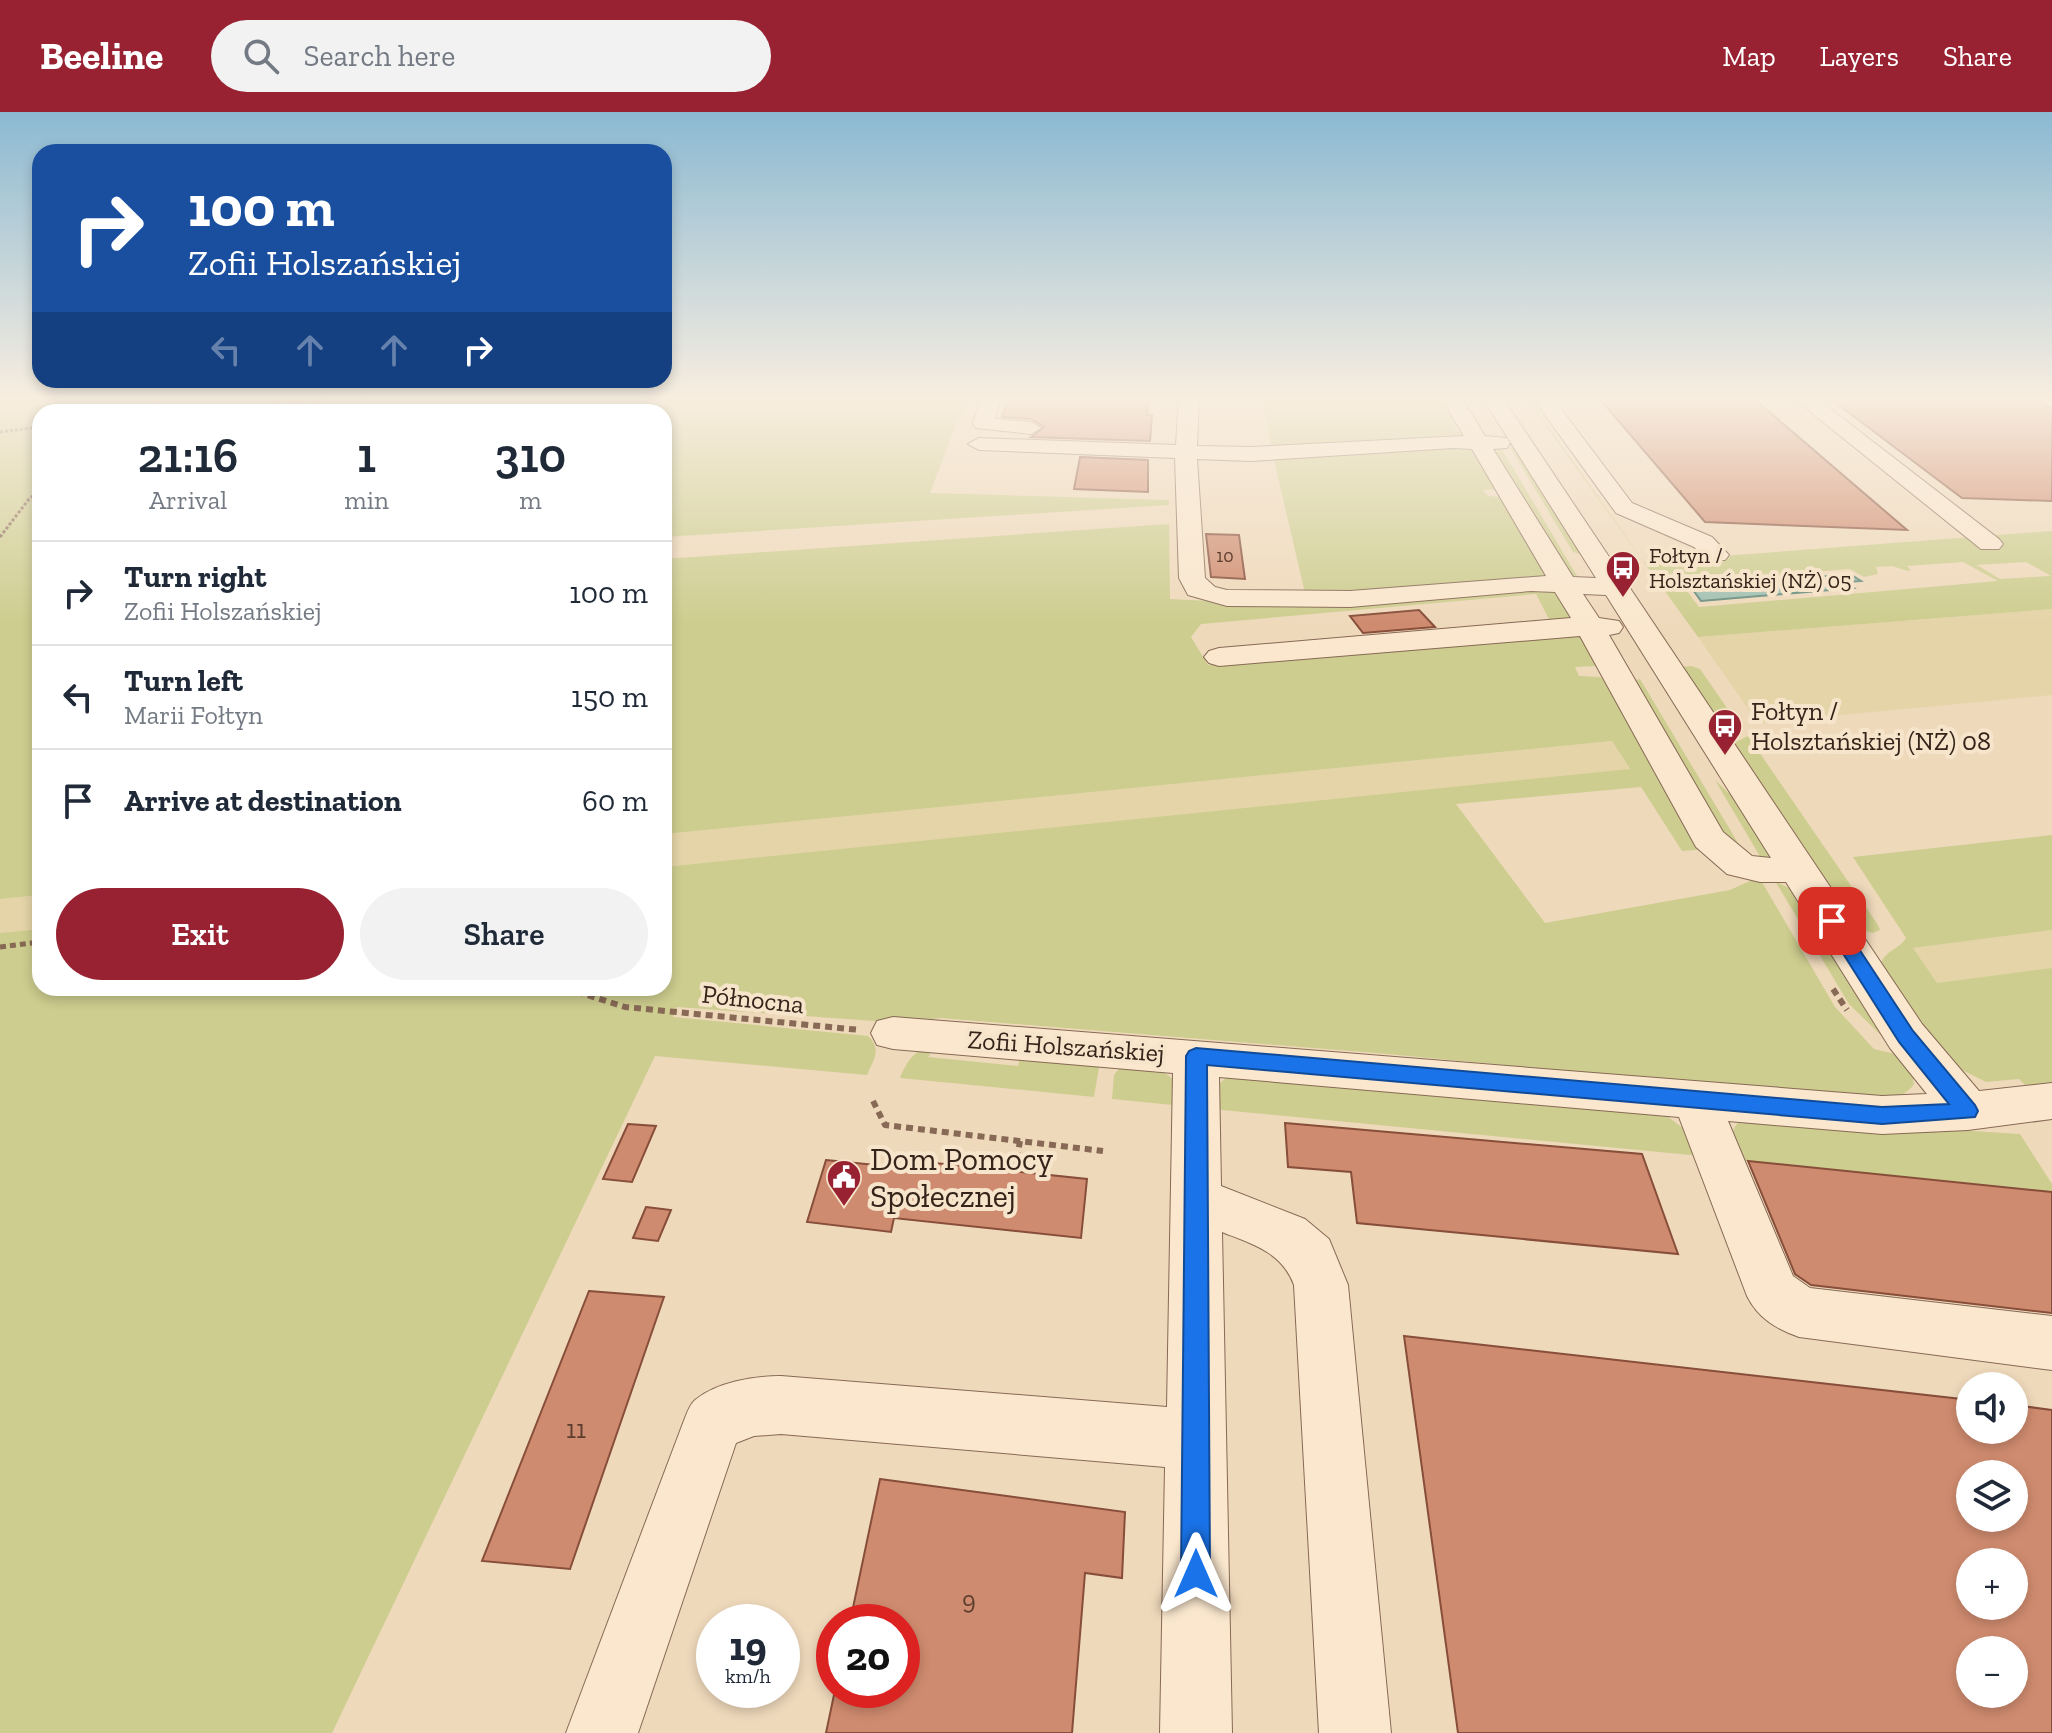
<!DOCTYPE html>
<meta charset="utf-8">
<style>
body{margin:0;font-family:"Zilla Slab",serif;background:#f2f2f3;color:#1f2937;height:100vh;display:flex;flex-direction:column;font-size:30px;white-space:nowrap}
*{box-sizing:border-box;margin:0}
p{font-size:26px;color:#747a83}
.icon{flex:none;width:44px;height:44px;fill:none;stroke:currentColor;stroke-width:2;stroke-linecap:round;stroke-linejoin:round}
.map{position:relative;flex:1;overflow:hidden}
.side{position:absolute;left:32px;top:292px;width:640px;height:592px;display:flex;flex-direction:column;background:#fff;border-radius:24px;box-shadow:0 4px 12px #0003}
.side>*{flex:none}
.guide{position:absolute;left:32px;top:32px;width:640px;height:244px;border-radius:24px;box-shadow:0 4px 12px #0003;background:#1a4fa0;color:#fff;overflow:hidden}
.controls{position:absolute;left:1956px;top:1260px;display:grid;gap:16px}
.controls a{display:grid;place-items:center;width:72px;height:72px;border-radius:50%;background:#fff;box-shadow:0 4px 12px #0003;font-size:40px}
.speed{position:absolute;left:696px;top:1492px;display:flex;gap:16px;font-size:40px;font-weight:700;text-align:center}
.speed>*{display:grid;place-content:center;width:104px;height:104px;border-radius:50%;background:#fff;box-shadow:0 4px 12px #0003;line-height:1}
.speed small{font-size:20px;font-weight:400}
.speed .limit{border:12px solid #d22;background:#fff;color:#111}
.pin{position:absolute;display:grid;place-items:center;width:68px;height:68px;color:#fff;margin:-34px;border-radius:16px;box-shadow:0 4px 12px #0006}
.me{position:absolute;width:88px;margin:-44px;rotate:0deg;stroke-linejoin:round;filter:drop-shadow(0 0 6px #0008)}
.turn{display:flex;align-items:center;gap:28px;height:168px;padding:0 24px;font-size:36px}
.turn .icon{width:104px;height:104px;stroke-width:2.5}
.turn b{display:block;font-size:56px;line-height:68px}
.lanes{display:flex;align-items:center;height:76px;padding:0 24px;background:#0003;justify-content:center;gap:40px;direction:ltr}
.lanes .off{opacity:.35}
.eta{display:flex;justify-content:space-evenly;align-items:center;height:136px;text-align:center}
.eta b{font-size:48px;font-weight:600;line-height:56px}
.action{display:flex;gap:16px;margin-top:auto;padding:16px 24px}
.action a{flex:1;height:92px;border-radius:48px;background:#982232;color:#fff;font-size:32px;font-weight:600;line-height:92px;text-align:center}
.action a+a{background:#f2f2f3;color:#1f2937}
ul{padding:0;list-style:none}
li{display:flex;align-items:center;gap:24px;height:104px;padding:0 24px;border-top:2px solid #e0e1e3}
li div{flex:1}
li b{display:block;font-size:30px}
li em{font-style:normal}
header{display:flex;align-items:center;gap:48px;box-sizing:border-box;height:112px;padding:0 40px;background:#982232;color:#fff}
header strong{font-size:38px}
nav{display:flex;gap:44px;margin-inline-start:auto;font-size:28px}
.search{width:560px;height:72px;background:#f2f2f3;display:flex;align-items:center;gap:20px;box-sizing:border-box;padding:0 28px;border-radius:44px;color:#747a83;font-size:30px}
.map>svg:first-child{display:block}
.farmland{fill:#e5d4a8}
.green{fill:#cdcd8f;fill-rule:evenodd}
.water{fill:#a0c0b2;stroke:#678d7f;stroke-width:2}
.building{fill:#cf8b6f;stroke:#874e3a;stroke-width:2;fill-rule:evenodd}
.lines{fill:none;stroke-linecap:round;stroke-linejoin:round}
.minor-casing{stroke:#876955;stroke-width:2}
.path-far2{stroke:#876955;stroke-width:3;stroke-dasharray:3 2;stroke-linecap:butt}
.path-far1{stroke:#876955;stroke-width:5;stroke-dasharray:6 4;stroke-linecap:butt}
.path{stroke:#876955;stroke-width:6;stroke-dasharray:7 5;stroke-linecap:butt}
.minor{fill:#fae7ce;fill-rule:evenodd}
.route{fill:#1a73e8;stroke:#114b97;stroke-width:2}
.labels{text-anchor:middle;stroke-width:8;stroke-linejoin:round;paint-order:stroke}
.far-number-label{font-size:18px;fill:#5c3e2f}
.far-poi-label{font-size:22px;fill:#35241a;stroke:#f6e4cb;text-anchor:start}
.poi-label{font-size:26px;fill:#35241a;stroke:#f6e4cb;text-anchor:start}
.street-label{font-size:26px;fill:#35241a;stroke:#f6e4cb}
.near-number-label{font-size:26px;fill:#5c3e2f}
.near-poi-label{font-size:32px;fill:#35241a;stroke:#f6e4cb;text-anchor:start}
</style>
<header>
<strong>Beeline</strong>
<div class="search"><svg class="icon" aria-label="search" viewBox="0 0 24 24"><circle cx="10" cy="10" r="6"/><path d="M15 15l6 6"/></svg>Search here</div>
<nav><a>Map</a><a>Layers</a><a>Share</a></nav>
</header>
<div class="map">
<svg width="2052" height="1621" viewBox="0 0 2052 1621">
<rect width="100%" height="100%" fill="#efd9bb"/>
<g class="farmland">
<polygon points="2052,497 2052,583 1758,611 1698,525"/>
<polygon points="1612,629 1630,658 664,755 664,722"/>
<polygon points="40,783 40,817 0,821 0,787"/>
<polygon points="2052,818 2052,856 1937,871 1913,836"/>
</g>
<g class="green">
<polygon points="0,285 155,285 142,300 40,300 40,783 0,787"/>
<polygon points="164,285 970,285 958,307 930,381 1169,388 1169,393 664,425 664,300 160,300 162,297 157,296 157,293"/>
<polygon points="1262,285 1446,285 1452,296 1443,297 1444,301 1452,302 1463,314 1452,315 1472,328 1272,338"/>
<path d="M1525,285H1528L1644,450L2052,419V497L1698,525ZM1963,450L1998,469L1699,495L1681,471L1850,457L1864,465L1878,462L1876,455L1892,454L1908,459L1911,458L1907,454ZM2026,450L2051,464L2000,467L1977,453Z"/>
<polygon points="1476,333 1498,377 1483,378 1488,384 1501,385 1553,465 1355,483 1305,481 1273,344"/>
<polygon points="1487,333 1500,334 1580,469 1571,465"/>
<polygon points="1509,334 1517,338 1584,443 1573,440"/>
<path d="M1169,412L1170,487L1307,494L1533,475L1559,480L1575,507L1551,511L1536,482L1201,512L1191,525L1208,553L1579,522L1597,554L1575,555L1579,564L1599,565L1611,570L1707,737L1682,739L1641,675L1456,692L1545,811L1730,778L1759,765L1835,895L1874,937L1899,943L1912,962L1914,972C1904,987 1887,986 1870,987L1376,941L940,906L903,911L677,895L673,905L868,924C882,937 874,947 867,963L655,944L332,1621H0V821L40,817V876H664V755L1630,657L1612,629L664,722V447Z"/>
<polygon points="1691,554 1700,557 1738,612 1719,608 1683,555"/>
<polygon points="1640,567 1750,751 1736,743 1632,569"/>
<polygon points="1748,624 1878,813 1880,818 1873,821 1859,817 1734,631"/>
<polygon points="1715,668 1743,695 1773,741 1772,749 1765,753"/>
<path d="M2052,723V818L1913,836L1937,871L2052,856V970L2026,974L2019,967L1986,970L1956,955L1931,934L1881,851C1886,838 1900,837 1906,826L1853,745Z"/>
<polygon points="1775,769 1795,779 1888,930 1849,892"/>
<path d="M937,932L928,945L1018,954L1022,936L1101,943L1094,985L900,966C909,945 914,939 937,932Z"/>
<path d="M1129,945C1155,955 1182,962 1183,994L1112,987L1114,963Z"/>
<path d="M1233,961L1659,998L1688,1020L1701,1044L1212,997C1214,978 1217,971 1233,961Z"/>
<path d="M1746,1005L2020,1022L2052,1072V1080L1735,1048C1733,1029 1727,1015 1746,1005Z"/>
</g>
<polygon class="water" points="1850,462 1861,469 1846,470 1854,476 1701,489 1691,475"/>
<g class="building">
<polygon points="1009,285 1149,286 1147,303 1152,303 1150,329 1031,325 1044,315 1031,307 1002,305"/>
<polygon points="1598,285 1752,285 1907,418 1705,410"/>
<polygon points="1828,285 2032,285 2052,297 2052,389 1962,386"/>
<polygon points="1080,345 1148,348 1148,380 1074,377"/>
<polygon points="1206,422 1239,423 1245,467 1211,465"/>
<polygon points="1419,498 1435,515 1363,521 1350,504"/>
<polygon points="1285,1011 1642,1042 1678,1142 1357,1111 1351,1060 1288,1055"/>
<polygon points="628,1012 656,1014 632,1070 603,1067"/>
<polygon points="826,1048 905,1056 907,1048 1087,1067 1081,1126 894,1106 891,1120 807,1110"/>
<polygon points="1748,1049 2052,1080 2052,1201 1811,1173 1795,1162"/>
<polygon points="646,1095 671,1098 658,1129 633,1126"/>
<polygon points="589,1179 664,1185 570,1457 482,1449"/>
<path d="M1404,1224L1970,1288V1318H2014V1293L2052,1298V1621H1458ZM1970,1362H2014V1406H1970ZM1970,1450H2014V1494H1970ZM1970,1538H2014V1582H1970Z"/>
<polygon points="880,1367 1125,1400 1122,1466 1085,1461 1072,1621 826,1621 835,1578 902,1578 902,1510 850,1510"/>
</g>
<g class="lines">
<g class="minor-casing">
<g id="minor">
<polygon points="981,285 1001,285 995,307 1031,310 1041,316 1031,322 976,316 973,312"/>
<path d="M1179,285H1199L1197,334L1251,335L1464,324L1441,285H1461L1485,324L1507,326L1510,331L1507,336L1493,337L1573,465L1596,466L1482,285H1502L1922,912L1979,979L2052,971V1007L1968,1018L1882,1022L1728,1009L1793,1164L1810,1176L2052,1204V1258L1799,1225C1776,1217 1758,1206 1747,1184L1679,1005L1219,965L1221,1074L1305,1107L1329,1127L1348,1173L1391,1621H1319L1294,1173C1282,1140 1252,1132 1222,1120L1232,1621H1160L1165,1355L781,1322L754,1324L736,1331L638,1621H566L683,1311C686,1304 689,1293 695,1288C717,1270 754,1264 781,1264L1167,1295L1173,961L893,937L877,933L871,921L877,909L893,905L1882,984L1927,982L1890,936L1786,770H1760L1727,762L1696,735L1580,524L1219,554L1209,551L1204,545L1209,539L1219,536L1571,506L1555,480L1531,479L1350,495L1227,494L1188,483L1179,466L1175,346L979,338L968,332L979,326L1176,333ZM1453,336L1472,337L1546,464L1350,479L1227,478L1215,475L1205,466L1197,347L1251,349ZM1583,482L1606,483L1771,746L1752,744L1723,720L1609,523L1619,521L1623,515L1619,509L1599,506Z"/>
<polygon points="1532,285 1552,285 1632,391 1712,425 1729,443 1725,448 1707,448 1694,435 1616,401"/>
<polygon points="1792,285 1815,285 1999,427 2003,432 1999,437 1981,437"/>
</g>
</g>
<g class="path-far2">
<polyline points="147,299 159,285"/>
<polyline points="147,300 385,285"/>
<polyline points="0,320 40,315"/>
<polyline points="0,425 29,387 40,378"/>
</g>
<g class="path-far1">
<polyline points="0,835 40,830"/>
<polyline points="565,876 569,877"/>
</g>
<g class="path">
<polyline points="565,876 625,895 860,918"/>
<polyline points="1833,877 1847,898"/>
<polyline points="873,989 885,1013 1103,1039"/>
<polyline points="1015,1059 1020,1029"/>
</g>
<use href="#minor" class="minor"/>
</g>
<linearGradient id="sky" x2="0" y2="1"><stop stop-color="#8bb9d2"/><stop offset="0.56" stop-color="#f8eee0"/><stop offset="1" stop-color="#f8eee0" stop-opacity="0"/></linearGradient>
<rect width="2052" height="512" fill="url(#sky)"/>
<polygon class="route" points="1832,803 1838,805 1913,919 1975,993 1978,999 1975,1005 1882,1012 1207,953 1210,1462 1206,1473 1196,1477 1185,1473 1181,1462 1186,944 1189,939 1196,936 1882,995 1949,992 1899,930 1825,813 1823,809 1825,805"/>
<defs>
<g id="bus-pin" transform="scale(1.8)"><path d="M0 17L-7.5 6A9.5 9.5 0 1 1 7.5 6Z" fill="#982232" stroke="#f6e4cb"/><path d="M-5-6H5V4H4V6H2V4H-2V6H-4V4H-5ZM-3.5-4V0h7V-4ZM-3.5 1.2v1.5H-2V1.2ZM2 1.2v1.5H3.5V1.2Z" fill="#fff"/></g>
<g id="civic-pin" transform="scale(1.8)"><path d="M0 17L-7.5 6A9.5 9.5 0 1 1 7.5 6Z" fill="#982232" stroke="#f6e4cb"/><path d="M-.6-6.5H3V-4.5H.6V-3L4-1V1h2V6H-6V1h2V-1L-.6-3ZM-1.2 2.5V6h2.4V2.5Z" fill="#fff"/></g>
</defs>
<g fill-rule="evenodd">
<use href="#bus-pin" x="1623" y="456"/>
<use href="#bus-pin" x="1725" y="614"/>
<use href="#civic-pin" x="844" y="1065"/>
</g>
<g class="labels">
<g class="far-number-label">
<text x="1225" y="450">10</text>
</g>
<g class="far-poi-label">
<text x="1649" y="451">Fołtyn /<tspan x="1649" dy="25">Holsztańskiej (NŻ) 05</tspan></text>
</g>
<g class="poi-label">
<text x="1751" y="608">Fołtyn /<tspan x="1751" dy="30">Holsztańskiej (NŻ) 08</tspan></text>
</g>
<g class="street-label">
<text transform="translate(753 887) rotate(6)" y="9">Północna</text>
<text transform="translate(1066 934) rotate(4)" y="9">Zofii Holszańskiej</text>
</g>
<g class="near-number-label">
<text x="576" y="1326">11</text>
<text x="969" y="1497">9</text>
</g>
<g class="near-poi-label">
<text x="870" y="1058">Dom Pomocy<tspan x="870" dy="37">Społecznej</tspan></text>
</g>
</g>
</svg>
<div class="controls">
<a><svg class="icon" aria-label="sound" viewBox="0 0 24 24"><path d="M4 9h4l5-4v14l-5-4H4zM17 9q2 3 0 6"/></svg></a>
<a><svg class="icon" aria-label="layers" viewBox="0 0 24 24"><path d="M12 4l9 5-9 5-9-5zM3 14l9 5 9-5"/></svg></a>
<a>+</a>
<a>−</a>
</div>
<div class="speed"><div>19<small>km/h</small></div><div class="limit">20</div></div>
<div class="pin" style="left:1832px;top:809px;background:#d93025"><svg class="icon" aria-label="arrive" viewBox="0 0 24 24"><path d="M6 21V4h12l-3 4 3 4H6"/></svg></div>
<svg class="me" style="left:1196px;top:1462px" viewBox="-20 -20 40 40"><path d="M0-17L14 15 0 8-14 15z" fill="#1a73e8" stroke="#fff" stroke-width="4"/></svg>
<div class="guide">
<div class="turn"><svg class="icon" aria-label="right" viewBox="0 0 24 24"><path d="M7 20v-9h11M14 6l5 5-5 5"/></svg><div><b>100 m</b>Zofii Holszańskiej</div></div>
<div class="lanes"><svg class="icon off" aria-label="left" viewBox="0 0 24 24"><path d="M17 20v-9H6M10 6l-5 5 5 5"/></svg><svg class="icon off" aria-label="ahead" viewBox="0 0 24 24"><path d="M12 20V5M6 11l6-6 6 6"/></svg><svg class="icon off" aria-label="ahead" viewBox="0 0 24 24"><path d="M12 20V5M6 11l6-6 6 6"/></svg><svg class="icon" aria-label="right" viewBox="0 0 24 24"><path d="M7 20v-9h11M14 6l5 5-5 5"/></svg></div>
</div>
<section class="side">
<div class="eta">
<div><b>21:16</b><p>Arrival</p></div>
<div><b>1</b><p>min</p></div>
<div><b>310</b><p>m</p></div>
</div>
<ul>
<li><svg class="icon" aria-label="right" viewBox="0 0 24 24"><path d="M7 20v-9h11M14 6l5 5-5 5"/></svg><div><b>Turn right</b><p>Zofii Holszańskiej</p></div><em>100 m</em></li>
<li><svg class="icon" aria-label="left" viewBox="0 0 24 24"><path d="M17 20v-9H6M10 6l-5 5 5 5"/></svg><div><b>Turn left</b><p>Marii Fołtyn</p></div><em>150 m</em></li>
<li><svg class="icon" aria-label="arrive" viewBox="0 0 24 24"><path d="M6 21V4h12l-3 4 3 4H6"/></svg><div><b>Arrive at destination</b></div><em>60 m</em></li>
</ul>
<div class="action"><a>Exit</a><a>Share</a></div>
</section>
</div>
